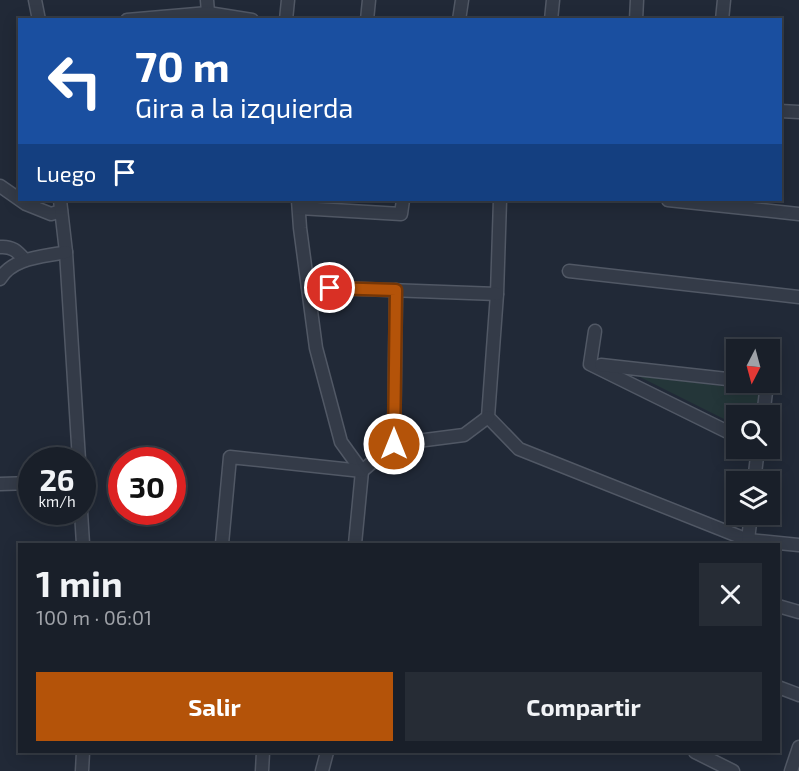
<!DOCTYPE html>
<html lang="es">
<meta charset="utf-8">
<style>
body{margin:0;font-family:"Exo 2",sans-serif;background:#262c35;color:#f1f3f6;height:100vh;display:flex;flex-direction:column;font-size:22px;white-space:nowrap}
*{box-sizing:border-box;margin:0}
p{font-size:20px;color:#9fa2a8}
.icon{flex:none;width:33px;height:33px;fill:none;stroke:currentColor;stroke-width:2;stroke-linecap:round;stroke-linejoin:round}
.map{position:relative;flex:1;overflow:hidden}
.side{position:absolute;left:18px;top:543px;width:762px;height:210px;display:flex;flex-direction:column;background:#191f29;border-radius:0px;box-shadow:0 3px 15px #0003,0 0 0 2px #373d46}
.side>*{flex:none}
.banner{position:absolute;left:18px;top:18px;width:764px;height:183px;border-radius:0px;box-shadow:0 3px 15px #0003,0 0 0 2px #373d46;background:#1a4fa0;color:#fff;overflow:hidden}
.needle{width:39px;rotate:186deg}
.buttons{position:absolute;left:726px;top:339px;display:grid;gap:12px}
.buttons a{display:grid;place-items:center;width:54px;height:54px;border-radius:0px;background:#191f29;box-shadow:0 3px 15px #0003,0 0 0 2px #373d46;font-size:30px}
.speed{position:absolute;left:18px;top:447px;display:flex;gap:12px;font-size:30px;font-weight:700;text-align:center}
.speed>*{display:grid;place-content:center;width:78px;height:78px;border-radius:50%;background:#191f29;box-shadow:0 3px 15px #0003,0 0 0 2px #373d46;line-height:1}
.speed small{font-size:15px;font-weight:400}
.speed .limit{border:9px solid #d22;background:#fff;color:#111}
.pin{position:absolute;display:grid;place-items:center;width:51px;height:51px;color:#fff;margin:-26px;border:3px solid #fff;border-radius:50%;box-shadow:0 2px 6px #0007}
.me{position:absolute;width:66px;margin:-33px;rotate:0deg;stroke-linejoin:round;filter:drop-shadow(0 0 4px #0008)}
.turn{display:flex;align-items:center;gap:21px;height:126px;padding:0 18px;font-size:27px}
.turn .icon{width:78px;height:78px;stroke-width:2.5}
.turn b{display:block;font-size:42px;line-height:51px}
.then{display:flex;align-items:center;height:57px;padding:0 18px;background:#0003;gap:12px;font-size:22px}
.round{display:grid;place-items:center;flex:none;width:63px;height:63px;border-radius:0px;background:#262c35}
.headline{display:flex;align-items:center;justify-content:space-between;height:102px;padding:0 18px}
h1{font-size:36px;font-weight:700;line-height:45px}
.primary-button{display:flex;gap:12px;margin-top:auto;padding:12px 18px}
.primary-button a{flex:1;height:69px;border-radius:0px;background:#b45309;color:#fff;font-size:24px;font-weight:700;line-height:69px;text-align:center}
.primary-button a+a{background:#262c35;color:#f1f3f6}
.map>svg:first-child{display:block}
.green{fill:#243639}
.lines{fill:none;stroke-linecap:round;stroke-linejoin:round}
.street-casing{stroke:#515865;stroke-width:15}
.street{stroke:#343b48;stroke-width:12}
.route-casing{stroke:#753606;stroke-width:15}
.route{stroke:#b45309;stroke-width:10}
</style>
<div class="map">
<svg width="799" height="771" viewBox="0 0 799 771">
<rect width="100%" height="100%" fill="#212937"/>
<polygon class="green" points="636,375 759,391 755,415 736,416 736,425"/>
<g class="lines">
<g class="street-casing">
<g id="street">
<polyline points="35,0 39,20"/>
<polyline points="207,0 208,13"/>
<polyline points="127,20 208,13 252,20"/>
<polyline points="286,20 288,0"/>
<polyline points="367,20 369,0"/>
<polyline points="459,20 462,0"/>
<polyline points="551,20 553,0"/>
<polyline points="636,20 637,0"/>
<polyline points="722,20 724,0"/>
<polyline points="780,111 799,112"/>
<polyline points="0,186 26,204 51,214 61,211"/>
<polyline points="60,200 66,252 79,460"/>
<polyline points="298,200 300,228 316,348 341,442 362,471 355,544"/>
<polyline points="500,200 497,294 488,417 519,449 748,540 799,545"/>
<polyline points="668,200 799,214"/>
<polyline points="299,208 401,214 403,200"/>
<path d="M0,247C12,246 17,251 25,260"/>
<polyline points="569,271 799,297"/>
<path d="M0,279C13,257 44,257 66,252"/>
<polyline points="308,287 497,294"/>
<polyline points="595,331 590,364 736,436"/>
<polyline points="601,365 736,380"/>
<polyline points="757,382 767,384 763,416"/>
<polyline points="394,444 396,290"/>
<polyline points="754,482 758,448"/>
<polyline points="0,484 32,483"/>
<polyline points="81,512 83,544"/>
<polyline points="748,540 751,514"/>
<polyline points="222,544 230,457 362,471 394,444 464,435 488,417"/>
<polyline points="778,606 799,612"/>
<polyline points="778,687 799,695"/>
<polyline points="695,752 733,771"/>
<polyline points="82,771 83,752"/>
<polyline points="262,771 263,752"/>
<polyline points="322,771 327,752"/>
<polyline points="791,771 799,747"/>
</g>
</g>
<use href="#street" class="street"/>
</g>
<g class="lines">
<g class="route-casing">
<polyline id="route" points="330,288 396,290 394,444"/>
</g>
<use href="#route" class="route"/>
</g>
</svg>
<div class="buttons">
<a><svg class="needle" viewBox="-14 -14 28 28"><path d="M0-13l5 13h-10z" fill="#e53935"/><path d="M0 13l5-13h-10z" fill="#9fa2a8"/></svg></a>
<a><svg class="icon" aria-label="search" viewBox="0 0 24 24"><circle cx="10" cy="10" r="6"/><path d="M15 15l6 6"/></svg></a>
<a><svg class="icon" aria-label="layers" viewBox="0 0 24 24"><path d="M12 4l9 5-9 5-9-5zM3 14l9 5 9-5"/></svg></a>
</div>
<div class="speed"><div>26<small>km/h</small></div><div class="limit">30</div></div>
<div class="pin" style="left:330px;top:288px;background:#d93025"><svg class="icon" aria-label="arrive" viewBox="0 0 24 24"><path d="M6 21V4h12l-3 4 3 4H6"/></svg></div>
<svg class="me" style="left:394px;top:444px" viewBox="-20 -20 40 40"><circle r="17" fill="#b45309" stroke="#fff" stroke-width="3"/><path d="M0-11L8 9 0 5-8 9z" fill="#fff"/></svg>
<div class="banner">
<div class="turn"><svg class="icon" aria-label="left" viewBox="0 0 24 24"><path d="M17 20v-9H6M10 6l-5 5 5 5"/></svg><div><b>70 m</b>Gira a la izquierda</div></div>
<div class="then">Luego<svg class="icon" aria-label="arrive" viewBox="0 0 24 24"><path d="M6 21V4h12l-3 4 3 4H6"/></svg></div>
</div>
<section class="side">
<div class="headline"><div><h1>1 min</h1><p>100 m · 06:01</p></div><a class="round"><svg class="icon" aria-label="close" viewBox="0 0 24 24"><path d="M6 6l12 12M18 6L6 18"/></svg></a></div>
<div class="primary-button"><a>Salir</a><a>Compartir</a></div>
</section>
</div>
